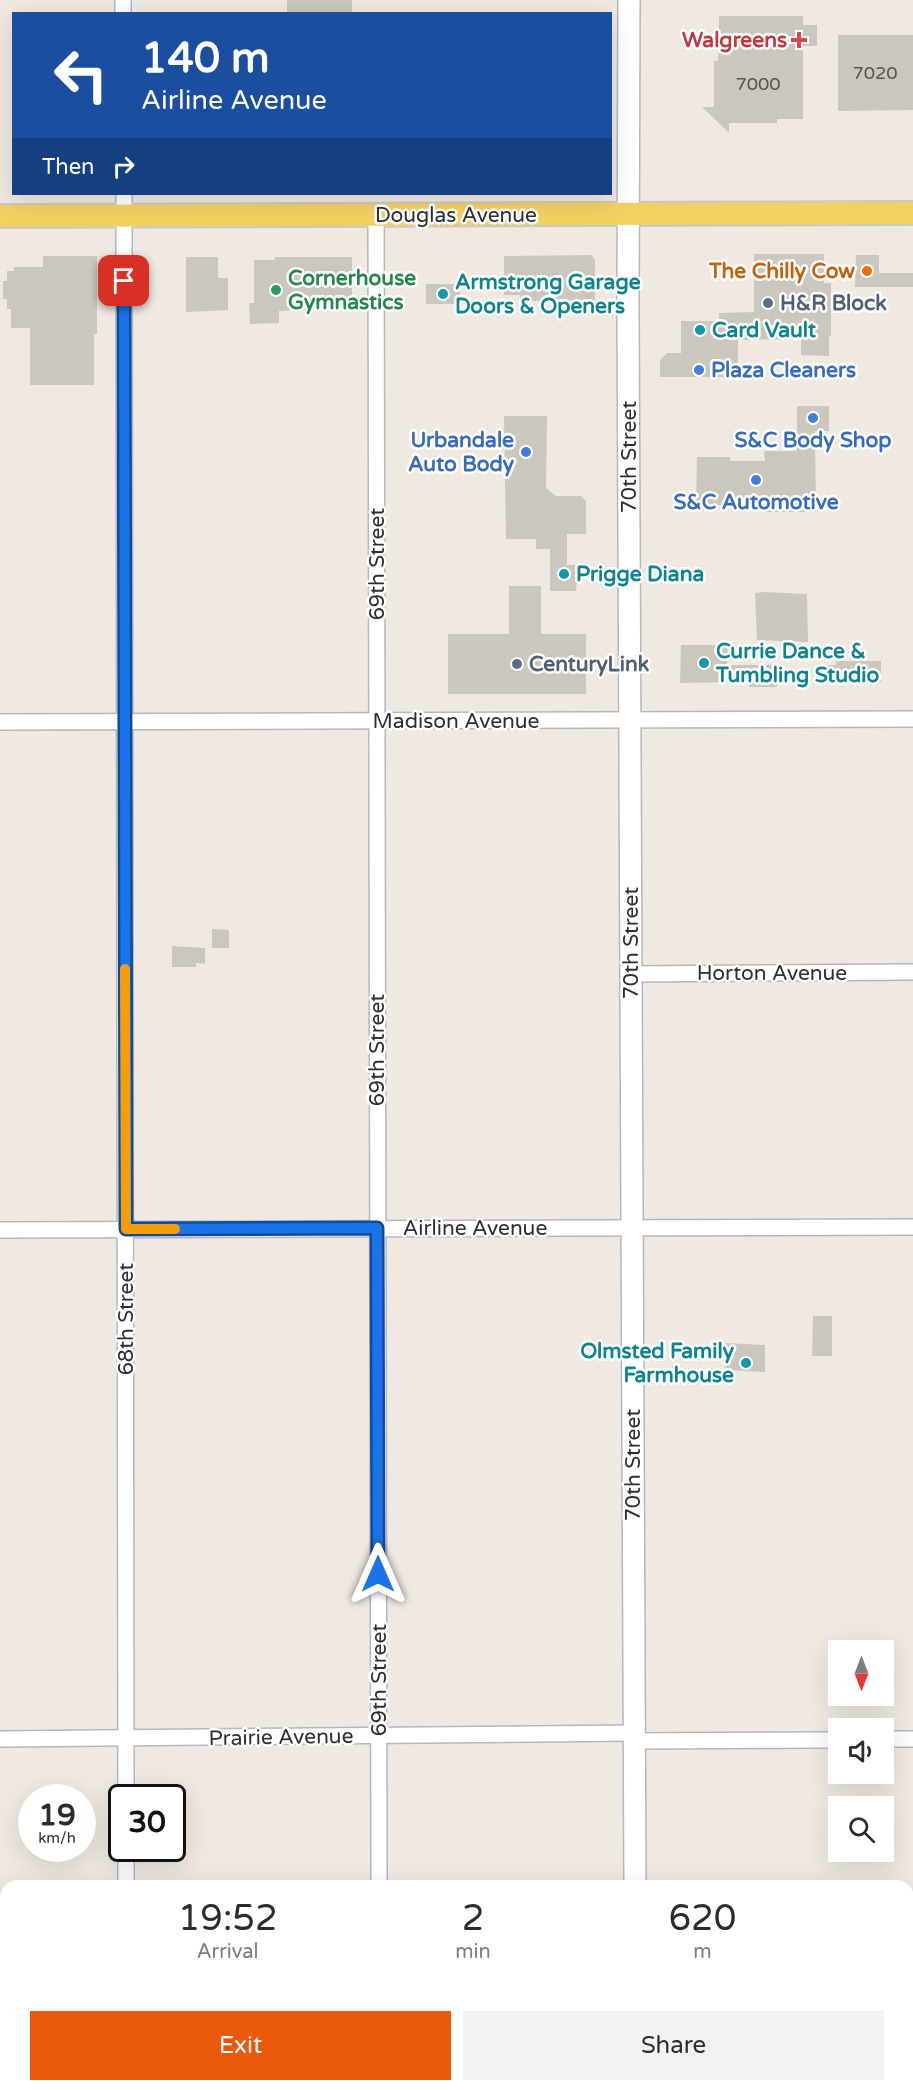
<!DOCTYPE html>
<style>
body{margin:0;font-family:"Varela Round",sans-serif;background:#f2f2f3;color:#2b2b33;height:100vh;display:flex;flex-direction:column;font-size:22px;white-space:nowrap}
*{box-sizing:border-box;margin:0}
p{font-size:20px;color:#7c7c81}
.icon{flex:none;width:33px;height:33px;fill:none;stroke:currentColor;stroke-width:2;stroke-linecap:round;stroke-linejoin:round}
.map{position:relative;flex:1;overflow:hidden}
.sheet{position:absolute;left:0px;top:1880px;width:914px;height:212px;display:flex;flex-direction:column;background:#fff;border-radius:18px 18px 0 0;box-shadow:0 6px 24px #0002}
.sheet>*{flex:none}
.guide{position:absolute;left:12px;top:12px;width:600px;height:183px;border-radius:0px;box-shadow:0 6px 24px #0002;background:#1a4fa0;color:#fff;overflow:hidden}
.needle{width:39px;rotate:180deg}
.fabs{position:absolute;left:828px;top:1640px;display:grid;gap:12px}
.fabs a{display:grid;place-items:center;width:66px;height:66px;border-radius:0px;background:#fff;box-shadow:0 6px 24px #0002;font-size:30px}
.speed{position:absolute;left:18px;top:1784px;display:flex;gap:12px;font-size:30px;font-weight:700;text-align:center}
.speed>*{display:grid;place-content:center;width:78px;height:78px;border-radius:50%;background:#fff;box-shadow:0 6px 24px #0002;line-height:1}
.speed small{font-size:15px;font-weight:400}
.speed .limit{border:3px solid #111;border-radius:9px;background:#fff;color:#111}
.pin{position:absolute;display:grid;place-items:center;width:51px;height:51px;color:#fff;margin:-26px;border-radius:12px;box-shadow:0 3px 9px #0006}
.me{position:absolute;width:66px;margin:-33px;rotate:0deg;stroke-linejoin:round;filter:drop-shadow(0 0 4px #0008)}
.turn{display:flex;align-items:center;gap:21px;height:126px;padding:0 30px;font-size:27px}
.turn .icon{width:78px;height:78px;stroke-width:2.5}
.turn b{display:block;font-size:42px;line-height:51px}
.then{display:flex;align-items:center;height:57px;padding:0 30px;background:#0003;gap:12px;font-size:22px}
.eta{display:flex;justify-content:space-evenly;align-items:center;height:102px;text-align:center}
.eta b{font-size:36px;font-weight:600;line-height:42px}
.button{display:flex;gap:12px;margin-top:auto;padding:12px 30px}
.button a{flex:1;height:69px;border-radius:0px;background:#ea580c;color:#fff;font-size:24px;font-weight:600;line-height:69px;text-align:center}
.button a+a{background:#f2f2f3;color:#2b2b33}
.map>svg:first-child{display:block}
.building{fill:#cbc7bf}
.lines{fill:none;stroke-linecap:round;stroke-linejoin:round}
.street-casing{stroke:#b4b7c1;stroke-width:18}
.secondary-casing{stroke:#b4b7c1;stroke-width:24}
.primary-casing{stroke:#c9c9c9;stroke-width:26}
.street{stroke:#fff;stroke-width:15}
.secondary{stroke:#fff;stroke-width:21}
.primary{stroke:#f2d163;stroke-width:22}
.route-casing{stroke:#114b97;stroke-width:15}
.route{stroke:#1a73e8;stroke-width:10}
.slow{stroke:#f59e0b;stroke-width:10}
.health-dot{fill:#e0444e;stroke:#fff;stroke-width:2}
.food-dot{fill:#e8710a;stroke:#fff;stroke-width:2}
.leisure-dot{fill:#2e9e5b;stroke:#fff;stroke-width:2}
.culture-dot{fill:#0f9aa8;stroke:#fff;stroke-width:2}
.service-dot{fill:#5c6f8a;stroke:#fff;stroke-width:2}
.shop-dot{fill:#3f7fe0;stroke:#fff;stroke-width:2}
.labels{text-anchor:middle;stroke-width:5;stroke-linejoin:round;paint-order:stroke}
.number-label{font-size:18px;fill:#555452}
.health-label{font-size:21px;font-weight:bold;fill:#be3a42;stroke:#fff;text-anchor:end}
.street-label{font-size:21px;fill:#2e2e2e;stroke:#fff}
.food-label{font-size:21px;font-weight:bold;fill:#c56008;stroke:#fff;text-anchor:end}
.leisure-label{font-size:21px;font-weight:bold;fill:#27864d;stroke:#fff;text-anchor:start}
.culture-label{font-size:21px;font-weight:bold;fill:#0d838f;stroke:#fff;text-anchor:start}
.service-label{font-size:21px;font-weight:bold;fill:#4e5e75;stroke:#fff;text-anchor:start}
.shop-label{font-size:21px;font-weight:bold;fill:#366cbe;stroke:#fff}
</style>
<div class="map">
<svg width="913" height="2090" viewBox="0 0 913 2090">
<rect width="100%" height="100%" fill="#efe9e1"/>
<g class="building">
<rect x="287" y="0" width="65" height="14"/>
<polygon points="719,16 803,16 803,25 817,25 817,46 803,46 803,119 777,119 777,123 729,123 729,133 702,107 714,107 714,61 718,61"/>
<polygon points="838,35 913,35 913,110 838,111"/>
<polygon points="754,254 824,254 824,283 831,283 831,336 829,336 829,356 801,355 801,339 738,340 738,377 660,377 660,360 667,353 681,353 681,321 719,321 719,313 754,312"/>
<polygon points="591,255 595,260 595,300 520,301 520,295 504,295 504,256"/>
<polygon points="856,255 879,255 879,273 913,273 913,287 855,287"/>
<polygon points="43,256 97,256 97,334 94,334 94,385 30,385 30,328 11,328 11,309 7,309 7,299 3,299 3,281 7,281 7,271 14,271 14,267 43,267"/>
<polygon points="186,257 218,257 218,278 228,278 228,310 186,312"/>
<polygon points="275,257 352,257 352,308 279,311 279,323 250,324 249,303 254,303 254,260 275,260"/>
<rect x="426" y="284" width="34" height="20"/>
<polygon points="797,406 829,406 829,431 815,431 816,512 766,512 765,500 731,500 731,505 696,505 697,457 730,457 730,461 765,461 764,451 797,451"/>
<polygon points="504,416 547,416 546,488 556,496 581,496 586,501 586,534 567,534 567,565 578,565 576,591 550,591 550,549 536,549 536,539 506,539"/>
<polygon points="509,586 541,586 541,634 586,634 586,694 448,694 448,634 509,634"/>
<polygon points="764,592 807,594 808,642 757,640 755,593"/>
<polygon points="681,645 728,645 727,665 777,665 777,687 749,687 749,682 737,682 680,683"/>
<polygon points="836,661 881,661 881,682 820,682 820,665 836,665"/>
<polygon points="212,929 229,930 229,948 212,948"/>
<polygon points="172,946 205,948 205,964 196,963 196,967 172,967"/>
<polygon points="813,1316 832,1316 832,1356 812,1356"/>
<polygon points="726,1343 765,1345 765,1372 725,1370"/>
</g>
<g class="lines">
<g class="street-casing">
<g id="street">
<polyline points="123,0 123,14"/>
<polyline points="124,194 126,1797"/>
<polyline points="376,215 379,1886"/>
<polyline points="0,722 913,719"/>
<polyline points="631,974 913,972"/>
<polyline points="0,1230 913,1227"/>
<polyline points="0,1739 634,1733"/>
<polyline points="884,1739 913,1739"/>
<polyline points="634,1741 838,1740"/>
<polyline points="126,1848 126,1886"/>
<polyline points="908,1990 913,1990"/>
<polyline points="127,2085 127,2090"/>
<polyline points="380,2085 380,2090"/>
</g>
</g>
<g class="secondary-casing">
<g id="secondary">
<polyline points="629,0 628,307 635,1886"/>
<polyline points="636,2085 636,2090"/>
</g>
</g>
<g class="primary-casing">
<polyline id="primary" points="0,216 913,213"/>
</g>
<use href="#street" class="street"/>
<use href="#secondary" class="secondary"/>
<use href="#primary" class="primary"/>
</g>
<g class="lines">
<g class="route-casing">
<polyline id="route" points="124,281 126,1229 377,1228 378,1574"/>
</g>
<use href="#route" class="route"/>
<polyline class="slow" points="125,969 126,1229 175,1229"/>
</g>
<path class="health-dot" d="M796 31h6v6h6v6h-6v6h-6v-6h-6v-6h6z"/>
<circle class="food-dot" cx="867" cy="271" r="6"/>
<circle class="leisure-dot" cx="276" cy="290" r="6"/>
<g class="culture-dot">
<circle cx="443" cy="294" r="6"/>
<circle cx="700" cy="330" r="6"/>
<circle cx="564" cy="574" r="6"/>
<circle cx="704" cy="663" r="6"/>
<circle cx="746" cy="1363" r="6"/>
</g>
<g class="service-dot">
<circle cx="768" cy="303" r="6"/>
<circle cx="517" cy="664" r="6"/>
</g>
<g class="shop-dot">
<circle cx="699" cy="370" r="6"/>
<circle cx="813" cy="418" r="6"/>
<circle cx="526" cy="452" r="6"/>
<circle cx="756" cy="480" r="6"/>
</g>
<g class="labels">
<g class="number-label">
<text x="875" y="79">7020</text>
<text x="758" y="90">7000</text>
</g>
<g class="health-label">
<text x="787" y="47">Walgreens</text>
</g>
<g class="street-label">
<text x="456" y="222">Douglas Avenue</text>
<text transform="translate(629 457) rotate(-90)" y="7">70th Street</text>
<text transform="translate(377 564) rotate(-90)" y="7">69th Street</text>
<text x="456" y="728">Madison Avenue</text>
<text transform="translate(631 943) rotate(-90)" y="7">70th Street</text>
<text x="772" y="980">Horton Avenue</text>
<text transform="translate(377 1050) rotate(-90)" y="7">69th Street</text>
<text x="475" y="1235">Airline Avenue</text>
<text transform="translate(126 1319) rotate(-90)" y="7">68th Street</text>
<text transform="translate(633 1465) rotate(-90)" y="7">70th Street</text>
<text transform="translate(379 1680) rotate(-90)" y="7">69th Street</text>
<text transform="translate(281 1737) rotate(-1)" y="7">Prairie Avenue</text>
</g>
<g class="food-label">
<text x="855" y="278">The Chilly Cow</text>
</g>
<g class="leisure-label">
<text x="288" y="285">Cornerhouse<tspan x="288" dy="24">Gymnastics</tspan></text>
</g>
<g class="culture-label">
<text x="455" y="289">Armstrong Garage<tspan x="455" dy="24">Doors &amp; Openers</tspan></text>
<text x="712" y="337">Card Vault</text>
<text x="576" y="581">Prigge Diana</text>
<text x="716" y="658">Currie Dance &amp;<tspan x="716" dy="24">Tumbling Studio</tspan></text>
<text x="734" y="1358" text-anchor="end">Olmsted Family<tspan x="734" dy="24">Farmhouse</tspan></text>
</g>
<g class="service-label">
<text x="780" y="310">H&amp;R Block</text>
<text x="529" y="671">CenturyLink</text>
</g>
<g class="shop-label">
<text x="711" y="377" text-anchor="start">Plaza Cleaners</text>
<text x="514" y="447" text-anchor="end">Urbandale<tspan x="514" dy="24">Auto Body</tspan></text>
<text x="813" y="447">S&amp;C Body Shop</text>
<text x="756" y="509">S&amp;C Automotive</text>
</g>
</g>
</svg>
<div class="fabs">
<a><svg class="needle" viewBox="-14 -14 28 28"><path d="M0-13l5 13h-10z" fill="#e53935"/><path d="M0 13l5-13h-10z" fill="#7c7c81"/></svg></a>
<a><svg class="icon" aria-label="sound" viewBox="0 0 24 24"><path d="M4 9h4l5-4v14l-5-4H4zM17 9q2 3 0 6"/></svg></a>
<a><svg class="icon" aria-label="search" viewBox="0 0 24 24"><circle cx="10" cy="10" r="6"/><path d="M15 15l6 6"/></svg></a>
</div>
<div class="speed"><div>19<small>km/h</small></div><div class="limit">30</div></div>
<div class="pin" style="left:124px;top:281px;background:#d93025"><svg class="icon" aria-label="arrive" viewBox="0 0 24 24"><path d="M6 21V4h12l-3 4 3 4H6"/></svg></div>
<svg class="me" style="left:378px;top:1574px" viewBox="-20 -20 40 40"><path d="M0-17L14 15 0 8-14 15z" fill="#1a73e8" stroke="#fff" stroke-width="4"/></svg>
<div class="guide">
<div class="turn"><svg class="icon" aria-label="left" viewBox="0 0 24 24"><path d="M17 20v-9H6M10 6l-5 5 5 5"/></svg><div><b>140 m</b>Airline Avenue</div></div>
<div class="then">Then<svg class="icon" aria-label="right" viewBox="0 0 24 24"><path d="M7 20v-9h11M14 6l5 5-5 5"/></svg></div>
</div>
<section class="sheet">
<div class="eta">
<div><b>19:52</b><p>Arrival</p></div>
<div><b>2</b><p>min</p></div>
<div><b>620</b><p>m</p></div>
</div>
<div class="button"><a>Exit</a><a>Share</a></div>
</section>
</div>
